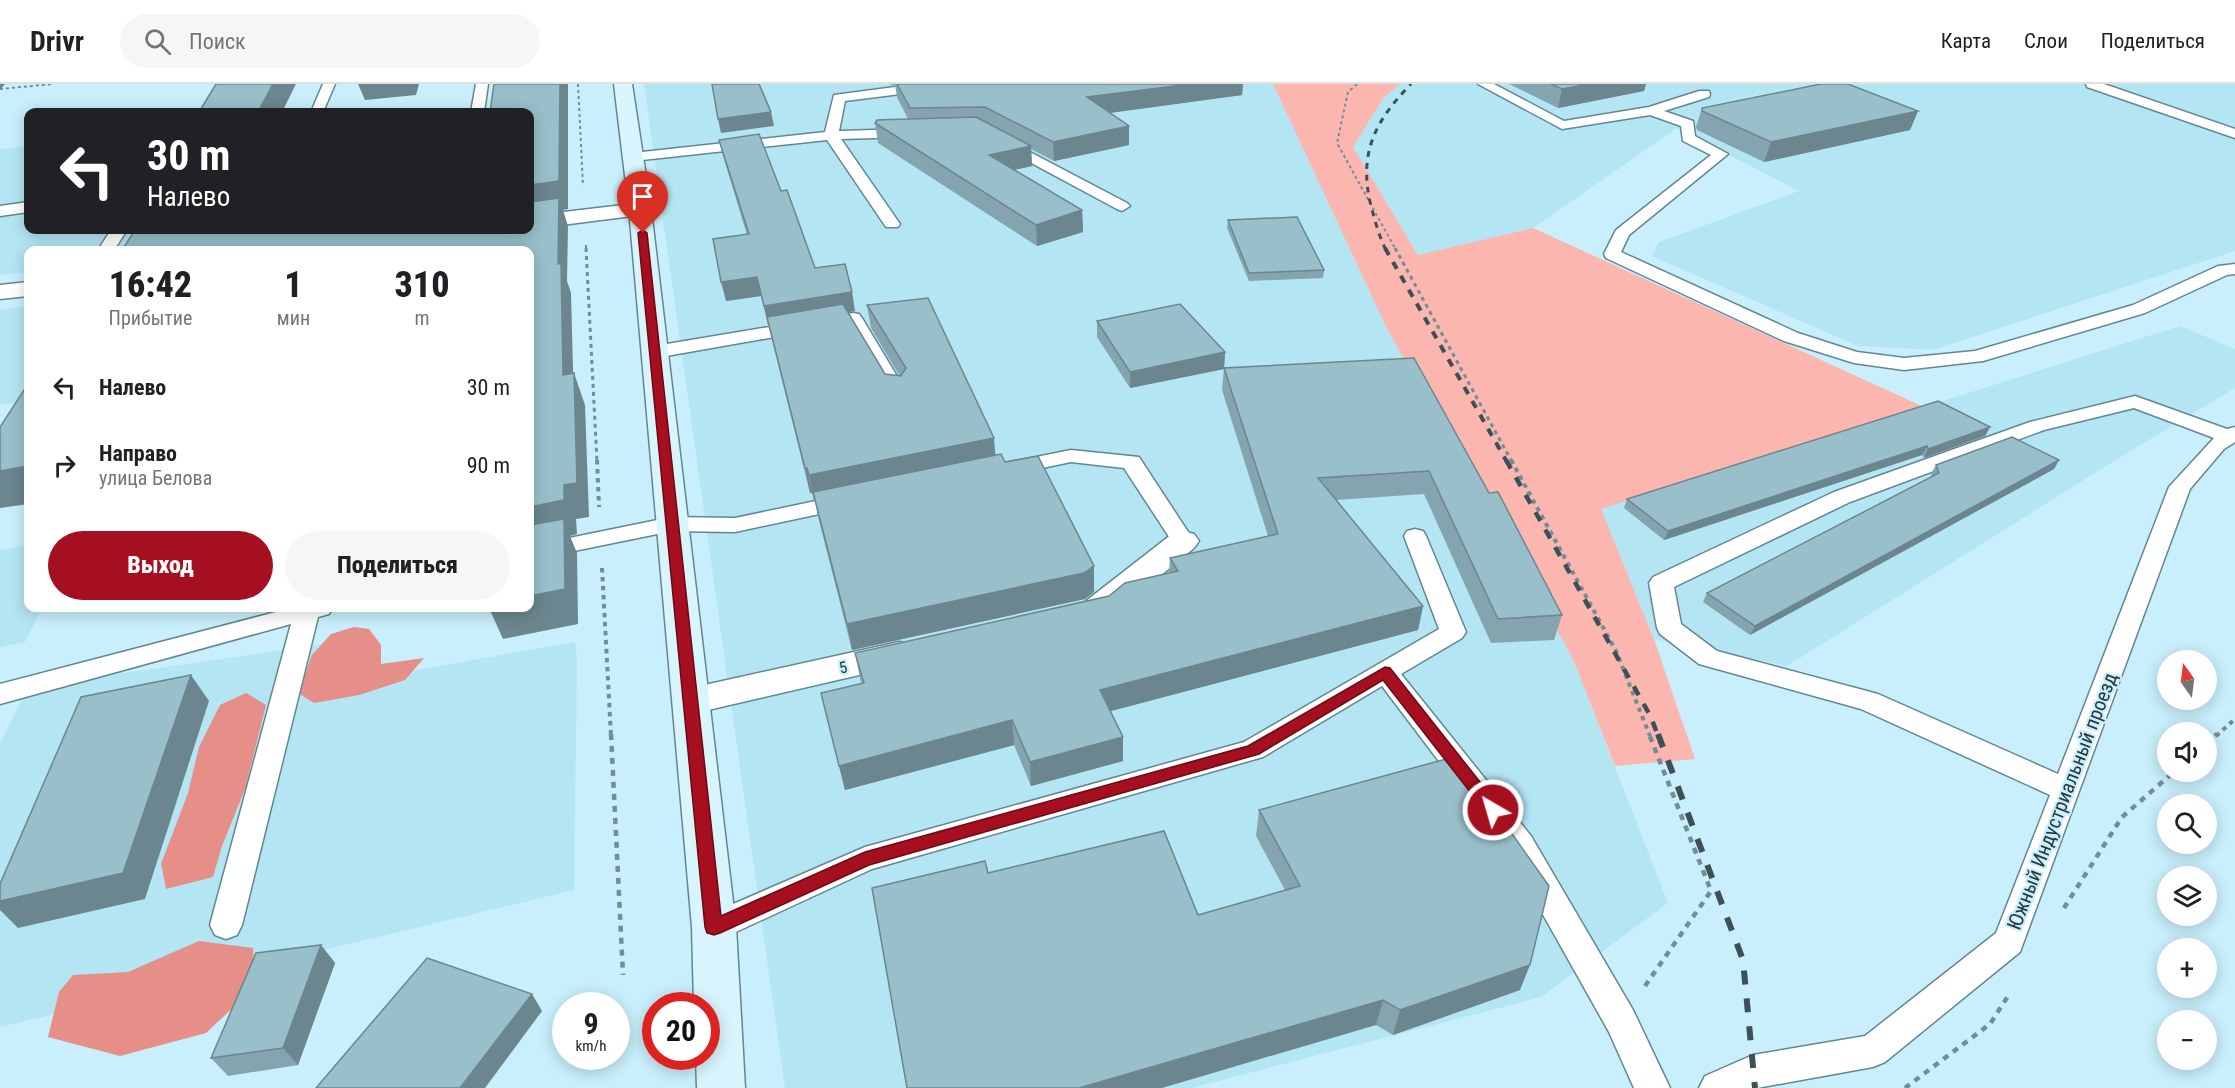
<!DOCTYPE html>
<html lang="ru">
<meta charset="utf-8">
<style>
body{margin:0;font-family:"Roboto Condensed",sans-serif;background:#f6f6f6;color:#202124;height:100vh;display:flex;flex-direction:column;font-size:22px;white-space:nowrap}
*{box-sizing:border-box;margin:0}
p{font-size:20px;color:#757577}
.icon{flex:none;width:33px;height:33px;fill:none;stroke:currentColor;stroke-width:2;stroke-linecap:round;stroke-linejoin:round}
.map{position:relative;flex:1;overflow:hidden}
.panel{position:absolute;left:24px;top:162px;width:510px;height:366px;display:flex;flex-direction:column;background:#fff;border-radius:12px;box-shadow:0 3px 15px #0003}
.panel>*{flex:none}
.guide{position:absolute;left:24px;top:24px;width:510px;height:126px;border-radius:12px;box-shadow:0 3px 15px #0003;background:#202124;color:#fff;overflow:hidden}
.needle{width:39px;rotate:346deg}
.buttons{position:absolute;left:2157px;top:566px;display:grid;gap:12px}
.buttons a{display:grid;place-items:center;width:60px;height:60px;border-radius:50%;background:#fff;box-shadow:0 3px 15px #0003;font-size:30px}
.speed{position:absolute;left:552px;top:908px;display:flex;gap:12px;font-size:30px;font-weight:700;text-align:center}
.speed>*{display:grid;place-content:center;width:78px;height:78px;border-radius:50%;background:#fff;box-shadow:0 3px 15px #0003;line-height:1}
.speed small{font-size:15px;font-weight:400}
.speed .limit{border:9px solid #d22;background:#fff;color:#111}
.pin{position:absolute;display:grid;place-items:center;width:51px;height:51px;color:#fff;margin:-62px -26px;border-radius:50% 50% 50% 0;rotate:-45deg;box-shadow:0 0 6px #0007}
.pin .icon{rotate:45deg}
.me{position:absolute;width:66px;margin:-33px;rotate:322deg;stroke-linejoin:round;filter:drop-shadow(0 0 4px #0008)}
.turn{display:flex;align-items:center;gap:21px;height:126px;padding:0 24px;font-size:27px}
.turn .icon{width:78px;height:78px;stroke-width:2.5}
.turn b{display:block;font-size:42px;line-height:51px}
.eta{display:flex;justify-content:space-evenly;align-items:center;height:102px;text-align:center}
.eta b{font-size:36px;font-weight:800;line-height:42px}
.primary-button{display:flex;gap:12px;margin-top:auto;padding:12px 24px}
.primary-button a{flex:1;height:69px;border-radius:36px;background:#a60f1f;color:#fff;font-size:24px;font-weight:800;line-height:69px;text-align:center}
.primary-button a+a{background:#f6f6f6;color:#202124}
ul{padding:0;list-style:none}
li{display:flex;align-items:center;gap:18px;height:78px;padding:0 24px}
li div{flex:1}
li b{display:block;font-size:22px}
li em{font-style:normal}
header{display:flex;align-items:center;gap:36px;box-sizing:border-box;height:84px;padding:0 30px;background:#fff;border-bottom:2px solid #e0e0e0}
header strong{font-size:28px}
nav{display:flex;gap:33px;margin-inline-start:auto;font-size:21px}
.search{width:420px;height:54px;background:#f6f6f6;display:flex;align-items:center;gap:15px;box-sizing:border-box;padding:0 21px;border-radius:33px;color:#757577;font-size:22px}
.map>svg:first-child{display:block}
.built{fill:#b4e5f3}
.green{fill:#fbb6b0}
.forest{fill:#e58f88}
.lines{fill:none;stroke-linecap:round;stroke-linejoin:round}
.service-casing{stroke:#628791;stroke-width:3}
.minor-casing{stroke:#628791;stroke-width:3}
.secondary-casing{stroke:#628791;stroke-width:3}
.path-far3{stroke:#738d95;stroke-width:2;stroke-dasharray:3 3;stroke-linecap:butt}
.path-far2{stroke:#738d95;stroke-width:3;stroke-dasharray:4 4;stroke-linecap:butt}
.path-far1{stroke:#738d95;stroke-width:4;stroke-dasharray:4.5 4.5;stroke-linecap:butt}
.path{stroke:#738d95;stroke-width:4.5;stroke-dasharray:6 6;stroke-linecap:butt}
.service{fill:#fff;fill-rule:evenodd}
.minor{fill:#fff;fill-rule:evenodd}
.secondary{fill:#d8f4fd;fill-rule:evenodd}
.rail-far3{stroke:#3d5056;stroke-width:3;stroke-dasharray:6 6;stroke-linecap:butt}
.rail-far2{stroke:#3d5056;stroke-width:4;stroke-dasharray:8 8;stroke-linecap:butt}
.rail-far1{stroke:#3d5056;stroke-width:4.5;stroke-dasharray:10 10;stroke-linecap:butt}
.rail{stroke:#3d5056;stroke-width:6;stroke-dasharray:14 14;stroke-linecap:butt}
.wall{fill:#84a4af}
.shaded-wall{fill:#6b868e}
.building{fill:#99bfcb;stroke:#6b868e;stroke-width:1.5}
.route{fill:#a60f1f;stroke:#6c0a14;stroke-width:1.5}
.labels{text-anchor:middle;stroke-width:4.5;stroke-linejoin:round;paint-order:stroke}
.street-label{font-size:16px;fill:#29393e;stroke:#c8effb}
.near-street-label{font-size:20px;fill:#29393e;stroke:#c8effb}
</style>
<header>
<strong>Drivr</strong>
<div class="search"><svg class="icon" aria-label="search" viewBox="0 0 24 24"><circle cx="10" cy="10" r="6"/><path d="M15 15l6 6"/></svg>Поиск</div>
<nav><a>Карта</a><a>Слои</a><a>Поделиться</a></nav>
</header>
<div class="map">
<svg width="2235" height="1004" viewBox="0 0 2235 1004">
<rect width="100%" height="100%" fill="#c8effb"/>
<g class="built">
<polygon points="644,0 1273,0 1387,245 1572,573 1668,819 1541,913 1191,1004 785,1004"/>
<polygon points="1400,0 2235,0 2235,167 1933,266 1858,262 1652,172 1659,158 1799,107 1677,44 1533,144 1418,171 1353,63 1384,13"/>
<polygon points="28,62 28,146 140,146 127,166 28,166 28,188 0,191 0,65"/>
<polygon points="28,222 28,313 27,316 0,321 0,226"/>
<polygon points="2180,242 2235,265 2235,304 2122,372 1787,582 1654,555 1601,425"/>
<polygon points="28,461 28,524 42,524 25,558 0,563 0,466"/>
<polygon points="345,557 332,601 575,558 577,576 574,806 0,943 0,659 28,603"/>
</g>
<polygon class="green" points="1273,0 1400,0 1384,13 1353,63 1418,171 1533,144 1924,323 1601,425 1654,555 1695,675 1615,682 1572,573 1387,245"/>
<g class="forest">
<polygon points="354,543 369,545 381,561 381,580 424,574 405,596 359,611 314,619 298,609 312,571 331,550"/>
<polygon points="246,609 266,621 245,705 222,762 213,793 166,805 161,780 188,709 199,663 220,621"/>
<polygon points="199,857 253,864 255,903 206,949 120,972 48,953 59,908 73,891 128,888"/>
</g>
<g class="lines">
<g class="service-casing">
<g id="service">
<polygon points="323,0 335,0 323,28 311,28"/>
<polygon points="476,0 488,0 484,28 471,28"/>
<polygon points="918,0 954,0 948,4 845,17 839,47 908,45 915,49 908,53 841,55 900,140 898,143 886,143 827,56 633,77 626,73 633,69 825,48 834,11"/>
<polygon points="1478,0 1494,0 1564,37 1649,23 1699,7 1709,7 1710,10 1709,13 1664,27 1693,37 1695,52 1728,70 1629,151 1621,168 1798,249 1857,268 1904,274 1975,267 2133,221 2218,182 2235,180 2235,190 2227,191 2145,229 1983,277 1904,286 1854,279 1784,257 1606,174 1604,170 1616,146 1711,71 1683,57 1681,42 1650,31 1562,45"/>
<polygon points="2086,0 2104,0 2235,45 2235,54 2087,3"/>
<polygon points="1003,54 1127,119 1130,122 1122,127 1117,125 998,61 996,58 998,55"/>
<polygon points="28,118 28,128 0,132 0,122"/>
<polygon points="111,146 127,146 114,166 98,166"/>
<polygon points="853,229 859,230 862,234 907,309 904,313 890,313 848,240 655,274 648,272 646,268 648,264 655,262"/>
<path d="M2135,312L2227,345L2235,343V358L2224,365L2190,405L2020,868L1885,978L1873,983L1757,1004H1699L1705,992L1753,971L1865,952L1996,849L2050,711L1861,625L1699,580L1660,550L1657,544L1649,499L1653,493L1834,408L2030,338ZM2134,324L2214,354L2169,403L2058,690L1878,610L1717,567L1681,540L1674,503L1850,418L2044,346Z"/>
<polygon points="1071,366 1139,373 1194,457 1191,462 1183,464 1175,462 1124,384 1071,378 1009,391 1001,390 998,385 1001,380"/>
<polygon points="849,410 857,412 860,417 857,422 735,448 672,447 530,476 530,462 672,433 735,434"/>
<polygon points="1415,445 1423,447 1426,452 1466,548 1462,554 1401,590 1531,752 1633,926 1670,1004 1634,1004 1609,948 1509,770 1382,602 1263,673 872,785 725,853 714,857 703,853 698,843 703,833 865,763 1244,658 1439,545 1404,452 1407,447"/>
<polygon points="291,524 332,524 329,530 318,533 242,841 237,851 226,855 215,851 210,841 291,540 0,620 0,600"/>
</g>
</g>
<g class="minor-casing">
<g id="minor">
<polygon points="640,119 648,120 651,125 648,130 530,145 530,132"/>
<polygon points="28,198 28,212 0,215 0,201"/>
<polygon points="1183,447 1194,450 1199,457 1194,464 1110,533 1098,536 1086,533 1081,525 1086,517 1172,450"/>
<polygon points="899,558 911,561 917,570 911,579 691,630 678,626 673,617 678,608 691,604"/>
</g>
</g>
<g class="secondary-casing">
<polygon id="secondary" points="614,0 632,0 651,125 736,843 745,1004 697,1004 696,972 706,972 706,921 694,921 692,843 629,125"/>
</g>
<g class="path-far3">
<polyline points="578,0 583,102"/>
<polyline points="1357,0 1348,8 1337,59 1396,166"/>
<polyline points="0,5 53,0"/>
<polyline points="586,161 586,166"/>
</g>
<g class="path-far2">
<polyline points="586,164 597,378"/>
<polyline points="1395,164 1512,378"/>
</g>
<g class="path-far1">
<polyline points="597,376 599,423"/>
<polyline points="1511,376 1616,567 1650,652"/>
<polyline points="602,484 611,652"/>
<polyline points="2216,652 2235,635"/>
</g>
<g class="path">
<polyline points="611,650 623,891"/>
<polyline points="2206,660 2217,650"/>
<polyline points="2064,824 2122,733 2175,687"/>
<polyline points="1645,902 1711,807 1649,650"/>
<polyline points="1905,1004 1990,940 2010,909"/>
</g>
<use href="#service" class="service"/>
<use href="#minor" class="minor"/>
<use href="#secondary" class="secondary"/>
<path class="rail-far3" d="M1386,166C1379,152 1375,137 1371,122C1358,69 1375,37 1411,0"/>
<polyline class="rail-far2" points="1385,164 1507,378"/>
<polyline class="rail-far1" points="1506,376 1651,633 1658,652"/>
<polyline class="rail" points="1658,650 1743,876 1755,1004"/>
</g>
<g class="wall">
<polygon points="890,0 1243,0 1242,11 1109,29 1129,61 1054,77 1031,65 1032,82 1014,86 1082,126 1083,148 1037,162 878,59 875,39 908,35 897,13 895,1 891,1"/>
<polygon points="1509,0 1646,0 1644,7 1558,24"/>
<polygon points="1702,24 1918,27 1910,46 1764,78 1697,46 1696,43"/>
<polygon points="719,56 781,107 815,184 855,227 848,228 885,290 899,291 871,244 867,221 996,371 1005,378 1094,482 1094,508 1085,515 852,566 818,433 815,416 814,416 812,409 810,409 761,212 726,217 747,151 723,72"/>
<polygon points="1228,136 1324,186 1323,194 1249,197 1227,144"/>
<polygon points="1097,237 1225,268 1224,285 1130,304 1097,253"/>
<polygon points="1224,284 1489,409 1562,531 1554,556 1491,559 1424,410 1336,416 1423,522 1418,546 1110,627 1123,653 1123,677 1031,702 1014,661 845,706 821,609 861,599 855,569 1109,512 1169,489 1170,474 1268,452 1222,306"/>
<polygon points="1990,343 1985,352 1924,374 1922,371 1664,456 1624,424 1627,415"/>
<polygon points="2059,376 2054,385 1750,551 1703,518 1707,509 1932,393 1931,390 1936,381"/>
<polygon points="1259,726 1520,906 1393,951 1376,941 988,789 1198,831 1285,806 1256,752"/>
<polygon points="321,861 335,879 298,981 228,992 211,974"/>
</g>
<g class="shaded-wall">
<polygon points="0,0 5,0 0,6"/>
<polygon points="273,0 296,0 282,28 258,28"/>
<polygon points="358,0 419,0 416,11 365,16"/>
<polygon points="560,0 568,0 568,125 563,126 568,142 567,197 571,209 574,323 563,291 558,180 530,132 530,101"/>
<polygon points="1190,0 1243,0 1242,11 1087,32 1087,13"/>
<polygon points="1589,0 1646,0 1644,7 1558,24 1562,5"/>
<polygon points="1918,27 1910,46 1764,78 1771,58"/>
<polygon points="771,28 774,42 721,49 718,35"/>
<polygon points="1129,42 1129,61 1054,77 1053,58"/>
<polygon points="1031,62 1032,82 990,91 989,71"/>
<polygon points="1082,126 1083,148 1037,162 1036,141"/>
<polygon points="757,193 761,212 726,217 721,198"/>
<polygon points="852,208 855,227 768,241 764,222"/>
<polygon points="1225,268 1224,285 1130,304 1130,288"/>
<polygon points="574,289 585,321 589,433 576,435 577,450 570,452 577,469 578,540 503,555 489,524 530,524 530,423 564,401"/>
<polygon points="1990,343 1985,352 1924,374 1928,365"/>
<polygon points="994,354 996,379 814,416 809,391"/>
<polygon points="1927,362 1922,371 1664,456 1668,447"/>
<polygon points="2059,376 2054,385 1750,551 1755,542"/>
<polygon points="28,382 28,420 0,424 0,387"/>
<polygon points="805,384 807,384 812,409 810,409"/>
<polygon points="1094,482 1094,508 1085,515 852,566 847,540"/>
<polygon points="1423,522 1418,546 1100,630 1100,606"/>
<polygon points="191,591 209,617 145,815 18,844 0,826 0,817"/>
<polygon points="1012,636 1014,661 845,706 839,682"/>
<polygon points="1123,653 1123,677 1031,702 1030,678"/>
<polygon points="321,861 335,879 298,981 283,964"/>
<polygon points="1530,881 1520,906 1393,951 1400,926"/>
<polygon points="532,910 542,927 485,1004 460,1004"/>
<polygon points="1383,916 1376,941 1162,1004 1079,1004"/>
</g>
<g class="building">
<polygon points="216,0 273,0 258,28 199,28"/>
<polygon points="494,0 560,0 559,97 530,101 530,28 490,28"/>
<polygon points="712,0 759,0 771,28 718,35"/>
<polygon points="897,0 1190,0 1087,13 1129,42 1053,58 985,23 910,24"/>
<polygon points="1551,0 1589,0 1562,5"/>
<polygon points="1821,0 1848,0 1918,27 1771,58 1702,27 1702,24"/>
<polygon points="976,33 1031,62 989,71 1082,126 1036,141 875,39 877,36"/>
<polygon points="759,50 781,107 787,106 815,184 845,180 852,208 764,222 757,193 721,198 713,155 749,150 719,56"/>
<polygon points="559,114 558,180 561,179 563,291 574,289 577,399 564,401 564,416 530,423 530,166 122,166 135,146 530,146 530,118"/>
<polygon points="1297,133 1324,186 1249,189 1228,136"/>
<polygon points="928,214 994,354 809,391 807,384 805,384 767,233 843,220 885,290 901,292 906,284 867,221"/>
<polygon points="1180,220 1225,268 1130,288 1097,237"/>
<polygon points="1414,274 1489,409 1498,408 1562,531 1498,535 1429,387 1318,394 1423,522 1100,606 1123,653 1030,678 1012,636 839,682 821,609 864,599 855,569 1109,512 1125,499 1178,487 1170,474 1278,450 1224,284"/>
<polygon points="28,300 28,382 0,387 0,343"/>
<polygon points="1938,317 1990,343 1928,365 1927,362 1668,447 1627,415"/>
<polygon points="2012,353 2059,376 1755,542 1707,509 1939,389 1936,381"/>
<polygon points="1001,370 1005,378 1038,372 1094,482 1084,489 847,540 813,408"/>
<polygon points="564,435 565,505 530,512 530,441"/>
<polygon points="191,591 123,789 0,817 0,800 81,613"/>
<polygon points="1457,672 1549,802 1530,881 1400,926 1383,916 1079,1004 907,1004 872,804 985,777 988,789 1164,747 1198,831 1300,802 1259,726"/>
<polygon points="321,861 283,964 211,974 256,869"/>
<polygon points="427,874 532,910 460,1004 316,1004"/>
</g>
<polygon class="route" points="643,146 647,149 721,832 865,768 1248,662 1385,583 1390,584 1499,722 1502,726 1499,731 1493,733 1488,731 1383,596 1259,670 869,781 720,849 714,851 707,849 705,843 638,149"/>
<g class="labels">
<g class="street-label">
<text transform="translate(843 583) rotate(-13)" y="6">5</text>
</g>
<g class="near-street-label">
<text transform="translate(2062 717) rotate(-69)" y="7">Южный Индустриальный проезд</text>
</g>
</g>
</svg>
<div class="buttons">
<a><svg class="needle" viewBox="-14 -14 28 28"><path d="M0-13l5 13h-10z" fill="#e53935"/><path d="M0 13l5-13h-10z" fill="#757577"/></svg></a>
<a><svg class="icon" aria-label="sound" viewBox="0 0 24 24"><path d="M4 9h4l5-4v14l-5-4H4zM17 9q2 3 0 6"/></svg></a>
<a><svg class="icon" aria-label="search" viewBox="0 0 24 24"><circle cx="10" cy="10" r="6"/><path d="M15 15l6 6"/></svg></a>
<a><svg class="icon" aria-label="layers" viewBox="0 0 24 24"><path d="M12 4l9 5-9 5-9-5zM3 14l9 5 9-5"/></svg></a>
<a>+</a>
<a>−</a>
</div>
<div class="speed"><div>9<small>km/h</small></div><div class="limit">20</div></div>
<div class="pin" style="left:643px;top:149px;background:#d93025"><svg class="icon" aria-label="arrive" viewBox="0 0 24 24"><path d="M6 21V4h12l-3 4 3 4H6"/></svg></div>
<svg class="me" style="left:1493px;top:726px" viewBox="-20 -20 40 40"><circle r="17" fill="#a60f1f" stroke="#fff" stroke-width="3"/><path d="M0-11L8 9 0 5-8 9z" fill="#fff"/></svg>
<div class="guide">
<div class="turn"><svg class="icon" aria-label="left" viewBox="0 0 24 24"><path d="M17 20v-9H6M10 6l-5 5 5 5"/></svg><div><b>30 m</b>Налево</div></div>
</div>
<section class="panel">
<div class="eta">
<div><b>16:42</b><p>Прибытие</p></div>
<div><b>1</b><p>мин</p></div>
<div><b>310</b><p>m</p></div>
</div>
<ul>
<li><svg class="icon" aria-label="left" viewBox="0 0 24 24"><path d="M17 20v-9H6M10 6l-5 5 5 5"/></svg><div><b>Налево</b></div><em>30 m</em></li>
<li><svg class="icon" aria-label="right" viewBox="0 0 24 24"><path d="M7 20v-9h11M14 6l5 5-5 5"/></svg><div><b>Направо</b><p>улица Белова</p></div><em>90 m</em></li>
</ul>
<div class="primary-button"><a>Выход</a><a>Поделиться</a></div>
</section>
</div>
